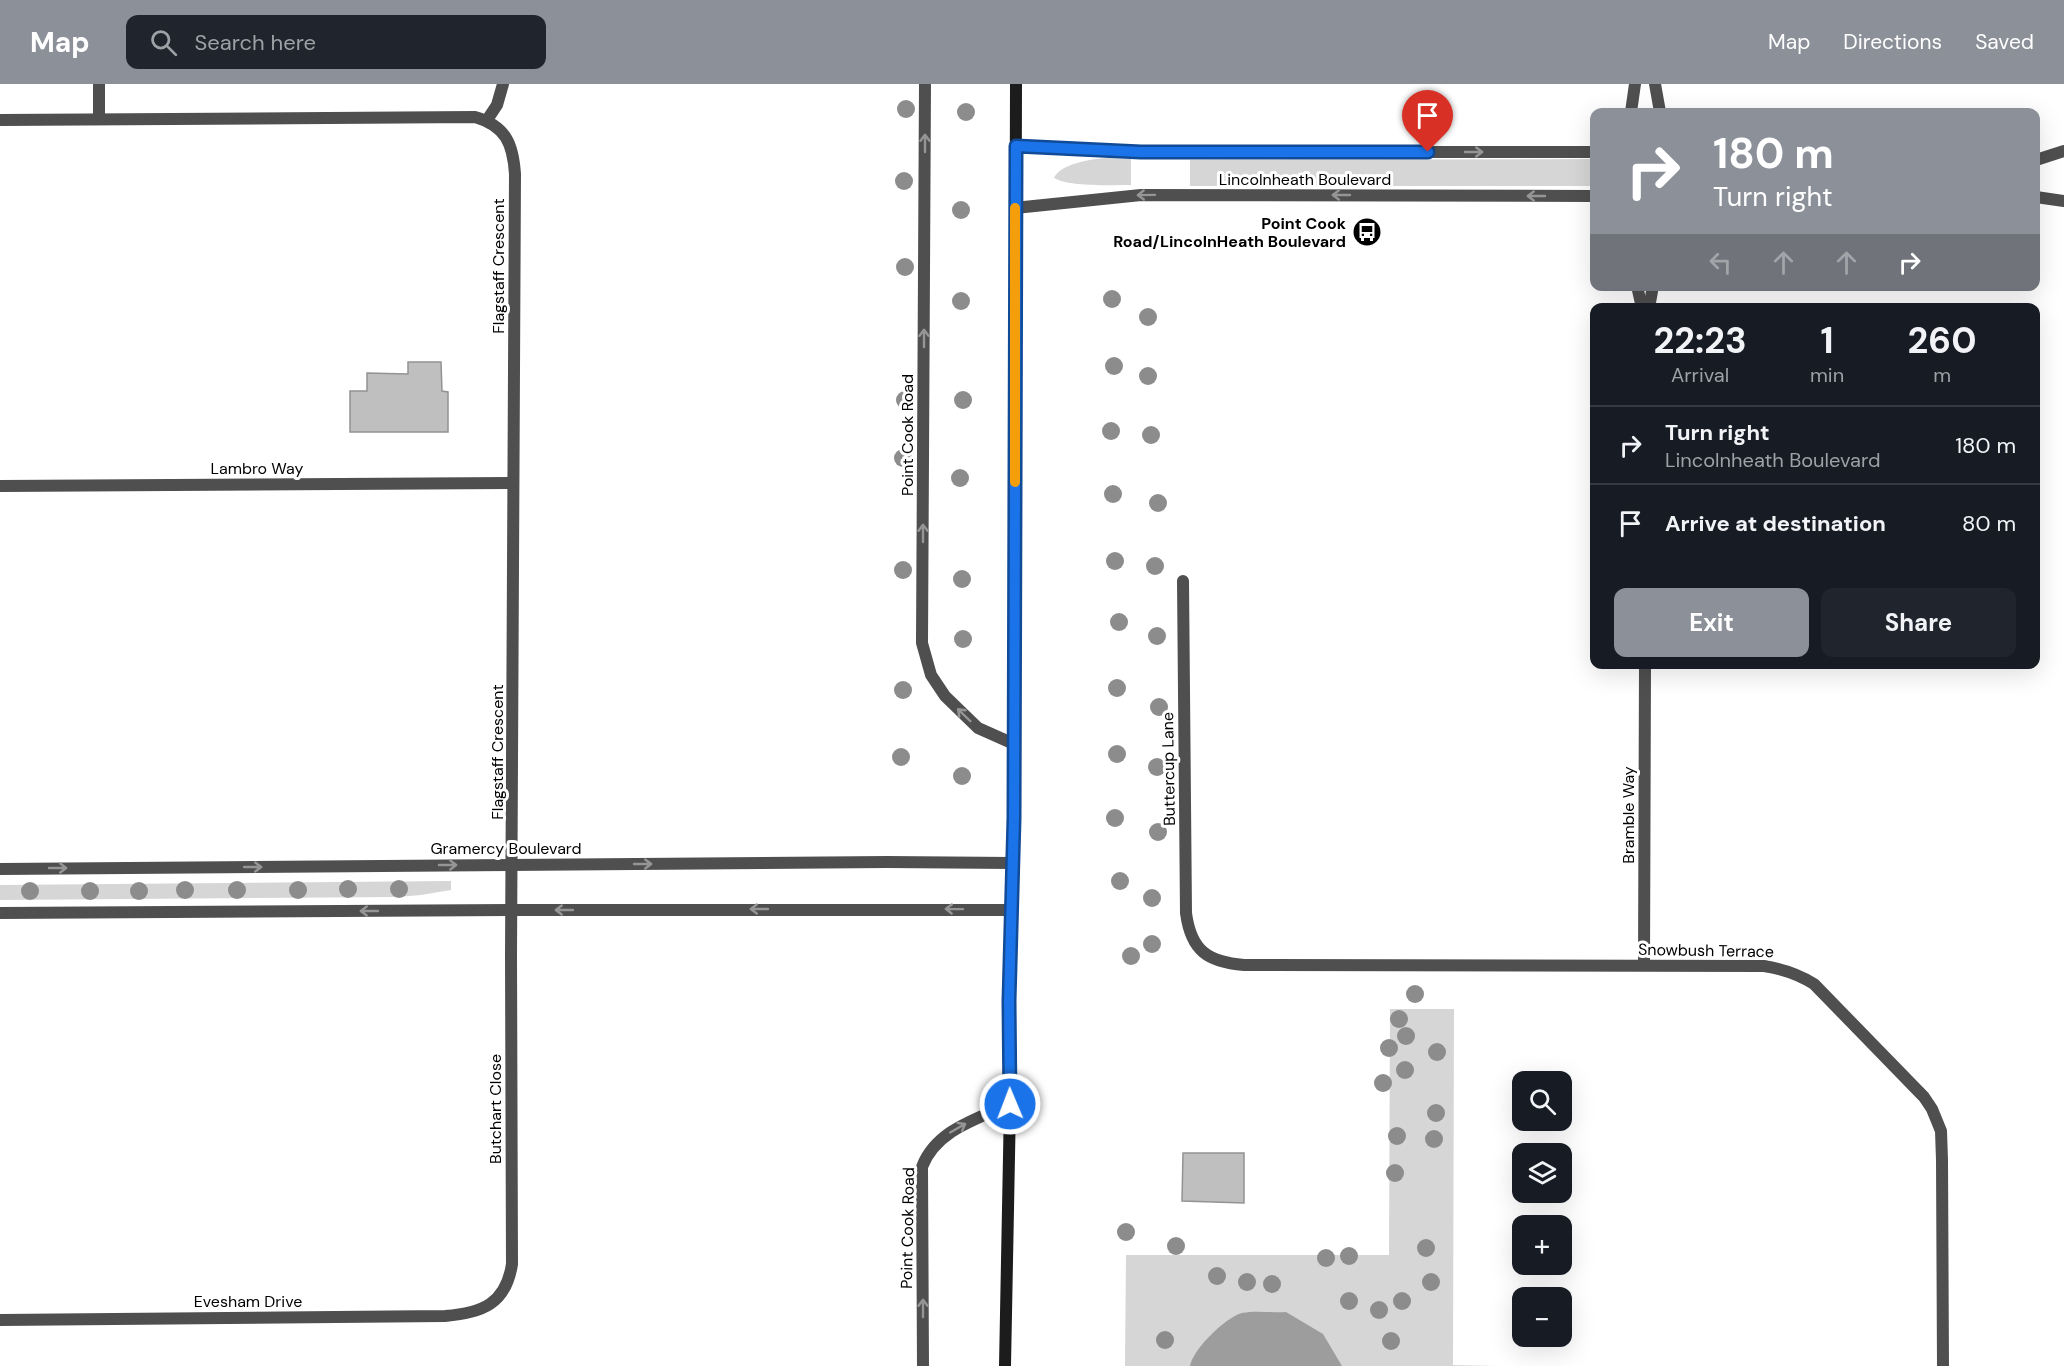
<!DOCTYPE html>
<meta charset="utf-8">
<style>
body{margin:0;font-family:"DM Sans",sans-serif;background:#20242c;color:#f1f3f6;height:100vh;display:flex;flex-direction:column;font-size:22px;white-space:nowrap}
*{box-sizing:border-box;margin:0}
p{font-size:20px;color:#9ea1a6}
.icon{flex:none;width:33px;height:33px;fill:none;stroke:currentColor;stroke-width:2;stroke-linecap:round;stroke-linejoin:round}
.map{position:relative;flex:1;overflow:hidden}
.side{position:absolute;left:1590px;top:219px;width:450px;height:366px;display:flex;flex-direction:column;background:#171b24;border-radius:12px;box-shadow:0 6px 24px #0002}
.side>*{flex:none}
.guide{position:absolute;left:1590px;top:24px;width:450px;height:183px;border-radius:12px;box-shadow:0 6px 24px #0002;background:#8c9099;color:#fff;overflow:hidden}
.tools{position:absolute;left:1512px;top:987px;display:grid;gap:12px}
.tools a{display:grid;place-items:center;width:60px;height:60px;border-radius:12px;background:#171b24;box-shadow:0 6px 24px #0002;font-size:30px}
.pin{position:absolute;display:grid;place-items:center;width:51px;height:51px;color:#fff;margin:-62px -26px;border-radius:50% 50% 50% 0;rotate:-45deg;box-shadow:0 0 6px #0007}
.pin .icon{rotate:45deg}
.me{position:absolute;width:66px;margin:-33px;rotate:359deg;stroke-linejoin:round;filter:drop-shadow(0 0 4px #0008)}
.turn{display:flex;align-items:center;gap:21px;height:126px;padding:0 24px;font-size:27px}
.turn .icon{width:78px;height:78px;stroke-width:2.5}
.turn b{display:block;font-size:42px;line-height:51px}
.lanes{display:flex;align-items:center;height:57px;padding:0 24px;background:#0003;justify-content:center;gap:30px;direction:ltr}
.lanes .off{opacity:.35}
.eta{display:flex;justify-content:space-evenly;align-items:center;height:102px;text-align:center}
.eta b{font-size:36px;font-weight:700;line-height:42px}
.cta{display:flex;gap:12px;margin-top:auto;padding:12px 24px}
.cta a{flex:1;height:69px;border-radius:12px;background:#8c9099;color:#fff;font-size:24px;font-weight:700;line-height:69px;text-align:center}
.cta a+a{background:#20242c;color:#f1f3f6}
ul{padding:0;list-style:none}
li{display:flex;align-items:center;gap:18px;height:78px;padding:0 24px;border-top:2px solid #363941}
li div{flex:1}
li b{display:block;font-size:22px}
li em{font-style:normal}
header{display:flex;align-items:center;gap:36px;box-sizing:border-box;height:84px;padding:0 30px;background:#8c9099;color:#fff}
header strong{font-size:28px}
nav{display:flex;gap:33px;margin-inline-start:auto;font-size:21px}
.search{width:420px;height:54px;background:#20242c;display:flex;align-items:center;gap:15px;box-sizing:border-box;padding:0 21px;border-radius:12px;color:#9ea1a6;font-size:22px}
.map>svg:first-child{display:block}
.green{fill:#d6d6d6}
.water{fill:#9d9d9d}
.building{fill:#bfbfbf;stroke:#939393;stroke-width:1.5}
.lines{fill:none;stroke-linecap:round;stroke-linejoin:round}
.minor{stroke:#4f4f4f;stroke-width:12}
.tertiary{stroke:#4f4f4f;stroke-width:12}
.secondary{stroke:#1c1c1c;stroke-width:12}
.tree{fill:#8c8c8c}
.oneway{stroke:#959595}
.route-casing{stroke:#114b97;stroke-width:15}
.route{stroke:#1a73e8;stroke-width:10}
.slow{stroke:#f59e0b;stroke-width:10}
.labels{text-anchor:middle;stroke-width:6;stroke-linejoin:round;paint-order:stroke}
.street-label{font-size:16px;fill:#000;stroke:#fff}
.poi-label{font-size:16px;font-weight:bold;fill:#000;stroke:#fff;text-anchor:end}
</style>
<header>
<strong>Map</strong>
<div class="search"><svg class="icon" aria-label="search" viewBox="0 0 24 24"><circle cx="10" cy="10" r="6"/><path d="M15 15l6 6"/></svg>Search here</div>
<nav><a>Map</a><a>Directions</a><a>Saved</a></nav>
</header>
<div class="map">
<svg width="2064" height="1282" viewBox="0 0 2064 1282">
<rect width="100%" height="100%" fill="#fff"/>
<g class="green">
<path d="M1106,74L1131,75V101C1112,101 1069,103 1054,94C1060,80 1091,75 1106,74Z"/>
<polygon points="1594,75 1594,102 1190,102 1190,76"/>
<polygon points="451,797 451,806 421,811 398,813 0,816 0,801"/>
<polygon points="1390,925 1454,925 1453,1281 1496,1282 1125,1282 1126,1171 1389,1171"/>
</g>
<path class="water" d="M1286,1228L1323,1250L1342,1282H1190C1193,1265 1226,1233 1242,1229C1256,1226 1272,1229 1286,1228Z"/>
<g class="building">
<polygon points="408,278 441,278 442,307 448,308 448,348 350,348 350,307 367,307 367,289 408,290"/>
<polygon points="1183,1069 1244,1069 1244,1119 1182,1117"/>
</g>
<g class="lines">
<g class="minor">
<polyline points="99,0 99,35"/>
<polyline points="925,0 922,559 931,591 945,612 978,644 1014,660"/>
<polyline points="1655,0 1660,28"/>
<polyline points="1631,28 1635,0"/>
<path d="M0,36L475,33C506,42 513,60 515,90L511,872L512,1180C506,1220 482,1229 445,1232L0,1236"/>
<polyline points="487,36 497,21 503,0"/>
<polyline points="1637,202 1642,224"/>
<polyline points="1649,224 1653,202"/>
<polyline points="0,402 513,399"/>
<path d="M1183,497L1186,829C1191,867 1208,878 1244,881L1764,882C1783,885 1798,890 1814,900L1924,1013L1932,1025L1941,1047L1942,1076L1943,1282"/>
<polyline points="0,785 887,778 1013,779"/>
<polyline points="0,829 512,826 1012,826"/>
<polyline points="1644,881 1645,580"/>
<path d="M923,1282L922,1083C936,1046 977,1035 1010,1020"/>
</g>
<g class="tertiary">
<polyline points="1016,62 1141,68 1594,68"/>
<polyline points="2036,76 2064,67"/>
<polyline points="2036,113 2064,117"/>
<polyline points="1015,124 1141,111 1594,112"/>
</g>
<polyline class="secondary" points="1005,1282 1010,1020 1009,917 1014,712 1016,0"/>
</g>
<g class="tree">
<circle cx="906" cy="25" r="9"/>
<circle cx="966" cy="28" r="9"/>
<circle cx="904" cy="97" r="9"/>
<circle cx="961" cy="126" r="9"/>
<circle cx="905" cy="183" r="9"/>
<circle cx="1112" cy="215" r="9"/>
<circle cx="961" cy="217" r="9"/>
<circle cx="1148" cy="233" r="9"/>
<circle cx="1114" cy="282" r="9"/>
<circle cx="1148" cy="292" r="9"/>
<circle cx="905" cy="316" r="9"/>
<circle cx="963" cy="316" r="9"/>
<circle cx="1111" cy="347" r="9"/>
<circle cx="1151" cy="351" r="9"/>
<circle cx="903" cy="374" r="9"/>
<circle cx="960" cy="394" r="9"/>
<circle cx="1113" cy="410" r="9"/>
<circle cx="1158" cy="419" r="9"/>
<circle cx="1115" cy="477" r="9"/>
<circle cx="1155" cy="482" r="9"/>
<circle cx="903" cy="486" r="9"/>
<circle cx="962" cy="495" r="9"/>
<circle cx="1119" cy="538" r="9"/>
<circle cx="1157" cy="552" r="9"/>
<circle cx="963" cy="555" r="9"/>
<circle cx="1117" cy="604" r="9"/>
<circle cx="903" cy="606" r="9"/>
<circle cx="1159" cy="623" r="9"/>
<circle cx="1117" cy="670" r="9"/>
<circle cx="901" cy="673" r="9"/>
<circle cx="1157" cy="683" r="9"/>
<circle cx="962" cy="692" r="9"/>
<circle cx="1115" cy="734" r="9"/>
<circle cx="1158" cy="748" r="9"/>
<circle cx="1120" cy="797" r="9"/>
<circle cx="348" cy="805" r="9"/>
<circle cx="399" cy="805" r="9"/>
<circle cx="185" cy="806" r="9"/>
<circle cx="237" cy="806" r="9"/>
<circle cx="298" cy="806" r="9"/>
<circle cx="30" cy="807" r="9"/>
<circle cx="90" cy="807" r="9"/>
<circle cx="139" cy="807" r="9"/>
<circle cx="1152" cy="814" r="9"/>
<circle cx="1152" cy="860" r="9"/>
<circle cx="1131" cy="872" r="9"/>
<circle cx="1415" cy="910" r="9"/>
<circle cx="1399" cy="935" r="9"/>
<circle cx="1406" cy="952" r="9"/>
<circle cx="1389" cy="964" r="9"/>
<circle cx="1437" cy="968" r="9"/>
<circle cx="1405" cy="986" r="9"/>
<circle cx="1383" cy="999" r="9"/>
<circle cx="1436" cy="1029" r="9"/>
<circle cx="1397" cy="1052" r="9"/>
<circle cx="1434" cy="1055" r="9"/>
<circle cx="1395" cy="1089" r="9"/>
<circle cx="1126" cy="1148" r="9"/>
<circle cx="1176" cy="1162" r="9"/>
<circle cx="1426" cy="1164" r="9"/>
<circle cx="1349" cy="1172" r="9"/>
<circle cx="1326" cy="1174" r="9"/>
<circle cx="1217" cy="1192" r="9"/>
<circle cx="1247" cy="1198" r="9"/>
<circle cx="1431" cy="1198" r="9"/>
<circle cx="1272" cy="1200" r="9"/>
<circle cx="1349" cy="1217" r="9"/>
<circle cx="1402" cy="1217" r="9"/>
<circle cx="1379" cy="1226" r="9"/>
<circle cx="1165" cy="1256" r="9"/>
<circle cx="1391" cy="1257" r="9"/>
</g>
<defs><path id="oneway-shaft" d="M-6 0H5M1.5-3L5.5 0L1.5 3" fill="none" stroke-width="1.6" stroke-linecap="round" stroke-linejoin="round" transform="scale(1.5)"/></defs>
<g class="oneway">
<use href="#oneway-shaft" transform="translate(925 59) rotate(-90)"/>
<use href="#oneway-shaft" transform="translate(1474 68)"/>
<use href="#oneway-shaft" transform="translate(1146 111) rotate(179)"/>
<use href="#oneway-shaft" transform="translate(1341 111) rotate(-180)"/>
<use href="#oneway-shaft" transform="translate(1536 112) rotate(-180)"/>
<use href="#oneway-shaft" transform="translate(924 254) rotate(-90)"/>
<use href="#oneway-shaft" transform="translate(923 449) rotate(-90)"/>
<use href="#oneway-shaft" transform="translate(964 631) rotate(-136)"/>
<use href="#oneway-shaft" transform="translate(643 780)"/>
<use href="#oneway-shaft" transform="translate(448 781)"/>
<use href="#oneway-shaft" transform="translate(253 783)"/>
<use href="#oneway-shaft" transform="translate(58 784)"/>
<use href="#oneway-shaft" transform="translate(759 825) rotate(180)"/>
<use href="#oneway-shaft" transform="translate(954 825) rotate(-179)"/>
<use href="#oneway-shaft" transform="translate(564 826) rotate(180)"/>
<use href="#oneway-shaft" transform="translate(369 827) rotate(180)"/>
<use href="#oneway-shaft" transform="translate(958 1044) rotate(-30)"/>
<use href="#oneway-shaft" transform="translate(923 1224) rotate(-90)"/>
</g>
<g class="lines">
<g class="route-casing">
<polyline id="route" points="1010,1020 1009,917 1014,734 1016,62 1141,68 1428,68"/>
</g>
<use href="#route" class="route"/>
<polyline class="slow" points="1015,398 1015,124"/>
</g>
<defs>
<g id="bus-disc" transform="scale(1.5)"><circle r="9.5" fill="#000" stroke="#fff"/><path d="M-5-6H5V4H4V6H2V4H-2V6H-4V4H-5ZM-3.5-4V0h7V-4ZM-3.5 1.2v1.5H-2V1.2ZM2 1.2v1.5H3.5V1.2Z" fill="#fff"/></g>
</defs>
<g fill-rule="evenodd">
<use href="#bus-disc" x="1367" y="148"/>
</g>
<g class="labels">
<g class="street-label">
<text x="1305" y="101">Lincolnheath Boulevard</text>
<text transform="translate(498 182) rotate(-90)" y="6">Flagstaff Crescent</text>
<text transform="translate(907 351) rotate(-90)" y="6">Point Cook Road</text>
<text x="257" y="390">Lambro Way</text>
<text transform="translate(497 668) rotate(-90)" y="6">Flagstaff Crescent</text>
<text transform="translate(1168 685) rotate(-91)" y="6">Buttercup Lane</text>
<text transform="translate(1628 731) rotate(-90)" y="6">Bramble Way</text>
<text x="506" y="770">Gramercy Boulevard</text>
<text transform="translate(1706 866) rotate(1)" y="6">Snowbush Terrace</text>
<text transform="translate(495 1025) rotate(-90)" y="6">Butchart Close</text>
<text transform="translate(907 1144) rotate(-89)" y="6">Point Cook Road</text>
<text x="248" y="1223">Evesham Drive</text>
</g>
<g class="poi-label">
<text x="1346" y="145">Point Cook<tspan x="1346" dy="18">Road/LincolnHeath Boulevard</tspan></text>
</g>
</g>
</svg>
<div class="tools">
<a><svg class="icon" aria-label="search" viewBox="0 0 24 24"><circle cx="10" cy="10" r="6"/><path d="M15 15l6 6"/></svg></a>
<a><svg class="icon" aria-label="layers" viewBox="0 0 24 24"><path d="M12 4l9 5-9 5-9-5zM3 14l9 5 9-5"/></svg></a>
<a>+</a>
<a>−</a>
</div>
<div class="pin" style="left:1428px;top:68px;background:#d93025"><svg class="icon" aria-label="arrive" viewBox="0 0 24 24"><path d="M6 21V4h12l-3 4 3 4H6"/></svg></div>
<svg class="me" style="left:1010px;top:1020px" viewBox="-20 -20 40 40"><circle r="17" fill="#1a73e8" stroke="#fff" stroke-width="3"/><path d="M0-11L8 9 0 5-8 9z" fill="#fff"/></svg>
<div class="guide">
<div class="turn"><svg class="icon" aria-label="right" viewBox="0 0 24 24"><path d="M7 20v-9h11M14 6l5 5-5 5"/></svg><div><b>180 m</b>Turn right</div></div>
<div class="lanes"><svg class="icon off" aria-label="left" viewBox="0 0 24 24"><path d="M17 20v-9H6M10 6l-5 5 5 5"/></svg><svg class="icon off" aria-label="ahead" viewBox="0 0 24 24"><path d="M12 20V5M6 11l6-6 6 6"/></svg><svg class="icon off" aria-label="ahead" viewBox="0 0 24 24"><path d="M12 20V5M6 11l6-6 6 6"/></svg><svg class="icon" aria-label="right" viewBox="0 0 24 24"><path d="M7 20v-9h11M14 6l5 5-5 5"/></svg></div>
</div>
<section class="side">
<div class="eta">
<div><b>22:23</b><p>Arrival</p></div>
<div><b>1</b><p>min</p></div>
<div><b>260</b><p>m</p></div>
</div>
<ul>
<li><svg class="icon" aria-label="right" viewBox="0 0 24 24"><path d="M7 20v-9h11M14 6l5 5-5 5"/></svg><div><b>Turn right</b><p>Lincolnheath Boulevard</p></div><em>180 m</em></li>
<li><svg class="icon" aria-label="arrive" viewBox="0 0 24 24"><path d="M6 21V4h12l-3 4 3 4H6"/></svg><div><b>Arrive at destination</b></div><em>80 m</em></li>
</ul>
<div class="cta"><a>Exit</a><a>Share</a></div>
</section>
</div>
